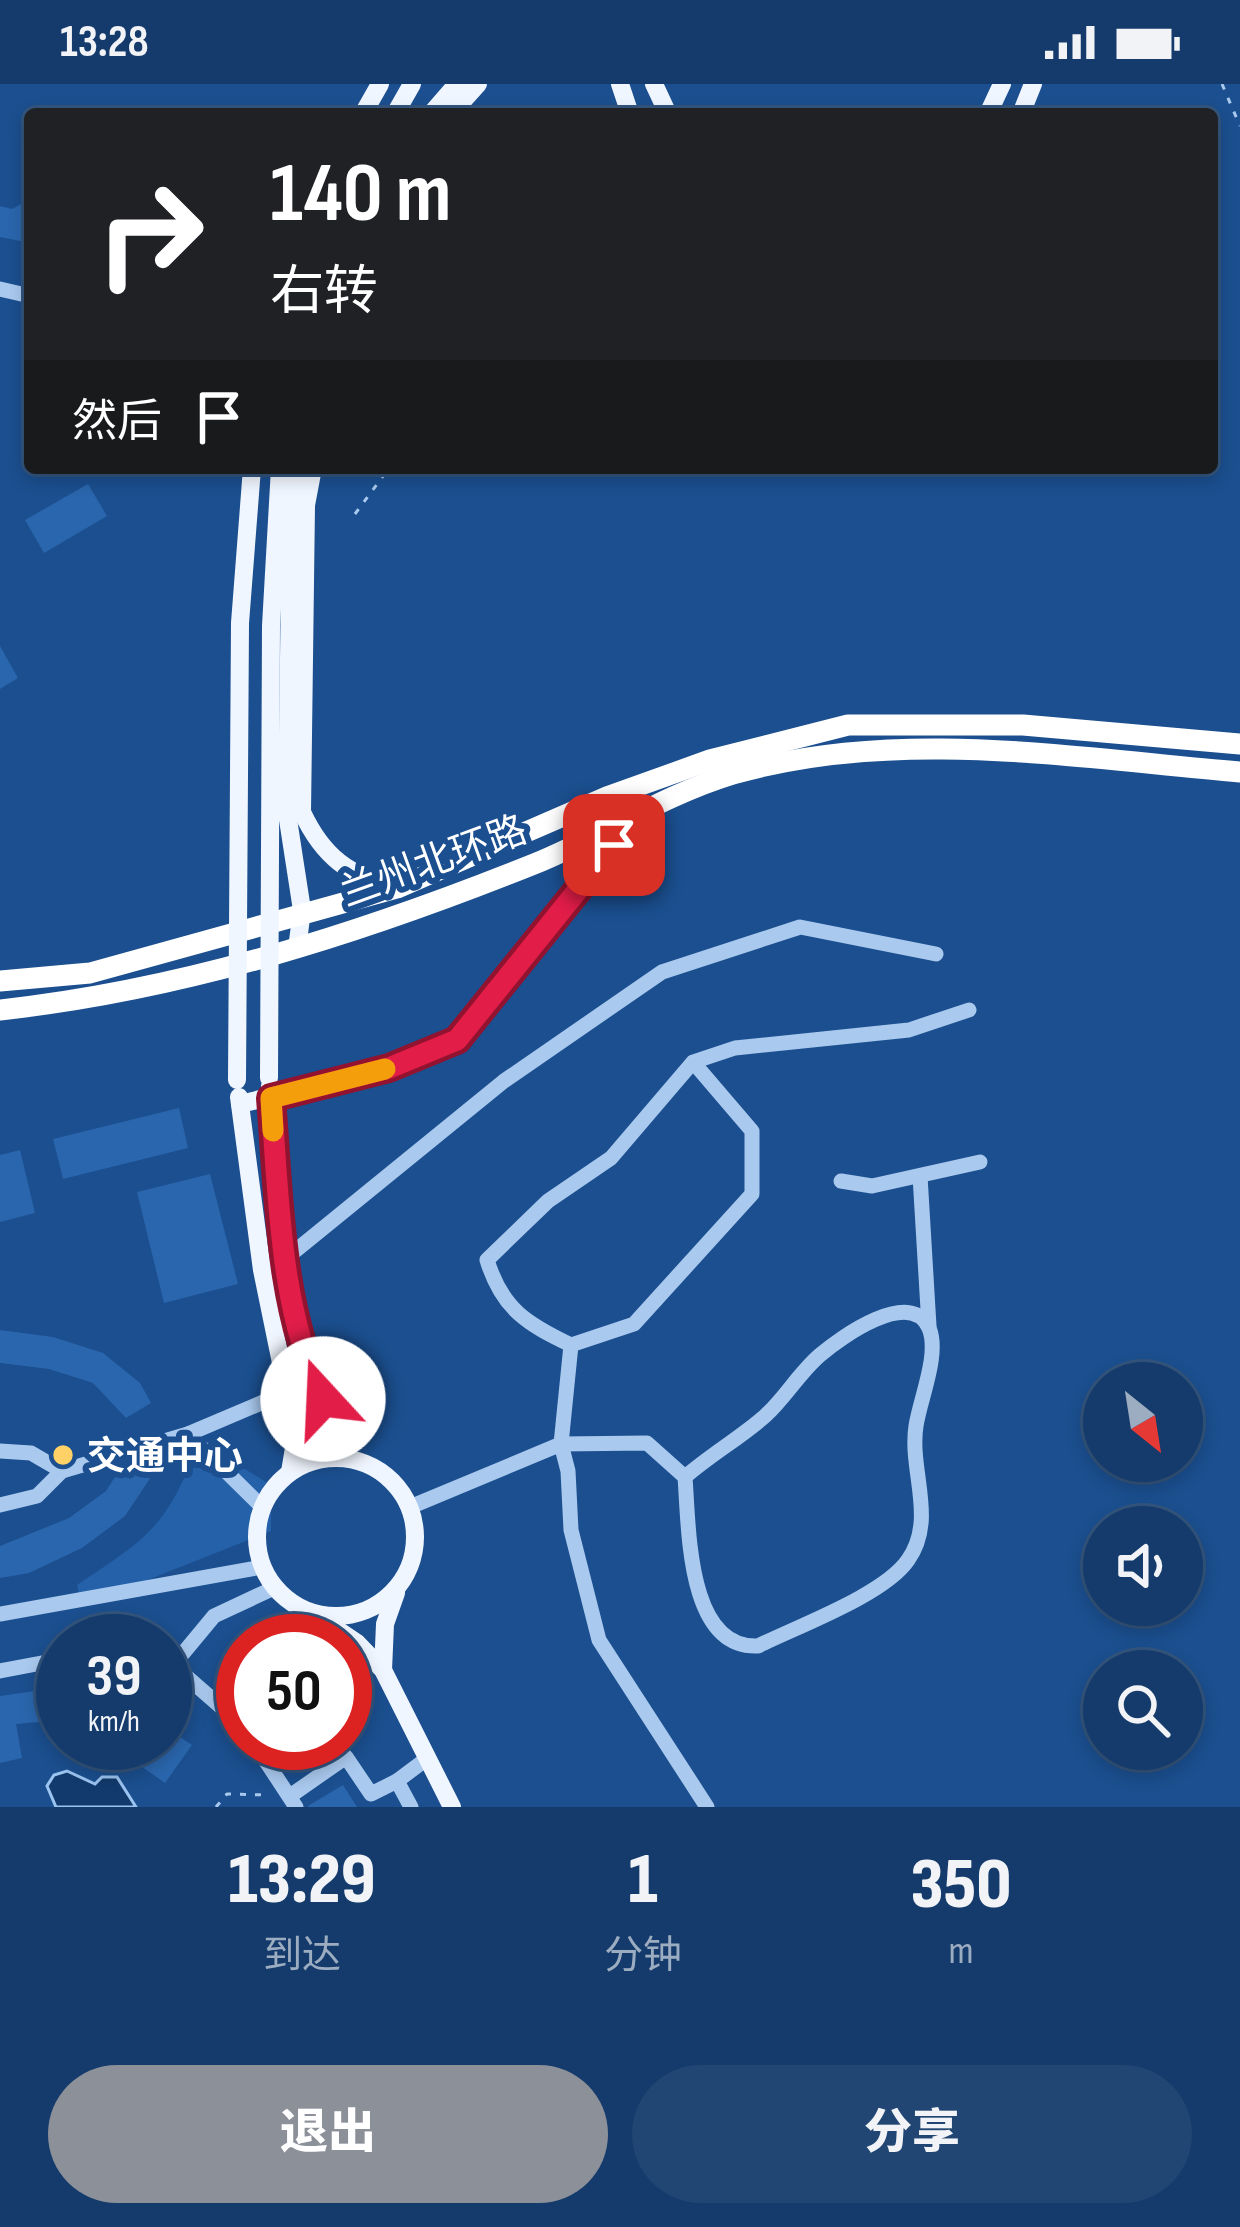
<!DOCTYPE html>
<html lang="zh">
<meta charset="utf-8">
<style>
body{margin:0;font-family:"Sofia Sans Condensed","Noto Sans SC",sans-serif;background:#214673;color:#f1f3f6;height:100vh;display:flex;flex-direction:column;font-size:45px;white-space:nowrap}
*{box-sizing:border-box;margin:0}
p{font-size:39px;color:#9dadc1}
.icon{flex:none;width:66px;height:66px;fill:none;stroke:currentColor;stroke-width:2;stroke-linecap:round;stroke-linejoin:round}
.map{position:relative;height:1723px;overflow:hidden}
.sheet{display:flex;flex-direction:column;background:#143b6b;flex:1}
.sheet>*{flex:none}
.hud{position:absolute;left:24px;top:24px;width:1194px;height:366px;border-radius:12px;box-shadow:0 6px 18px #0003,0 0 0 3px #33557e;background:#202124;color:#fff;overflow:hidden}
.needle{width:78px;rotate:150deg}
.fabs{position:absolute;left:1083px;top:1278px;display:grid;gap:24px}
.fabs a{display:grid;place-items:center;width:120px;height:120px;border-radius:50%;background:#143b6b;box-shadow:0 6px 18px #0003,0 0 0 3px #33557e;font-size:60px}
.speed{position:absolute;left:36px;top:1530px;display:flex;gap:24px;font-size:60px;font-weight:700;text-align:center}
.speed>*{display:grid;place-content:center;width:156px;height:156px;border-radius:50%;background:#143b6b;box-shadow:0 6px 18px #0003,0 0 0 3px #33557e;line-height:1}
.speed small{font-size:30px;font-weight:400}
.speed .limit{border:18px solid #d22;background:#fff;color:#111}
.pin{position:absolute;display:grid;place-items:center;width:102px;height:102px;color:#fff;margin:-51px;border-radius:24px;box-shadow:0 6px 18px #0006}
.me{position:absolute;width:132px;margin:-66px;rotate:340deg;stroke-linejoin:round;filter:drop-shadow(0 0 9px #0008)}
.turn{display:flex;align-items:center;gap:42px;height:252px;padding:0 48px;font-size:54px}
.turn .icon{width:156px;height:156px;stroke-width:2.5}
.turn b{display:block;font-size:84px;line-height:102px}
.then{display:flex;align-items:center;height:114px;padding:0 48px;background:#0003;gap:24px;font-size:45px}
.eta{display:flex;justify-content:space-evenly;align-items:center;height:204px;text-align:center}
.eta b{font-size:72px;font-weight:800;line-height:84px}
.action{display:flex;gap:24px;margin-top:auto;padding:24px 48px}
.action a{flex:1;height:138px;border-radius:72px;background:#8c9099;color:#fff;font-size:48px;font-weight:800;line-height:138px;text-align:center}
.action a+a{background:#214673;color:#f1f3f6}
.status{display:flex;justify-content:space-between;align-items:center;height:84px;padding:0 60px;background:#143b6b;direction:ltr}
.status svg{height:33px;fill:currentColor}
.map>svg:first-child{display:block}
.green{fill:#2461a8}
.water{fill:#123a6d;stroke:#9cc4f0;stroke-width:3}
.building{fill:#2a66ad}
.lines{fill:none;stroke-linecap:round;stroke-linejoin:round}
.path{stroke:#a9c9ee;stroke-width:3;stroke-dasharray:6 9;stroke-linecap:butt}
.minor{stroke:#a9c9ee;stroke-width:15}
.major{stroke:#f0f6ff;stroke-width:18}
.highway{stroke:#fff;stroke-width:21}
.major-bridge{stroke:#f0f6ff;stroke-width:18}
.route-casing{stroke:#92132f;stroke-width:30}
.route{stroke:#e11d48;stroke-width:21}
.slow{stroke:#f59e0b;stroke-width:21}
.poi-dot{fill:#ffd166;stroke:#1b4f8f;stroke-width:4.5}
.labels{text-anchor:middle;stroke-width:12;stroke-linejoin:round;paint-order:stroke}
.street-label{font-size:39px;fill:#fff;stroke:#1b4f8f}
.poi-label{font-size:39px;font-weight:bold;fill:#fff;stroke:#1b4f8f;text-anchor:start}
</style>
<div class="status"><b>13:28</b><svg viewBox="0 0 49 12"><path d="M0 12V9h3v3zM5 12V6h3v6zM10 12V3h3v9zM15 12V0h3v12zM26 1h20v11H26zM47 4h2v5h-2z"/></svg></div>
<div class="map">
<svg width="1240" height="1723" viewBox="0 0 1240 1723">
<rect width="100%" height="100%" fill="#1b4f8f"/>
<path class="green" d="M192,1375L235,1379L271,1401V1447L140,1499L80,1514L77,1501C139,1459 164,1447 192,1375Z"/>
<polygon class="water" points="67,1687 95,1700 102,1693 117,1693 136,1723 56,1723 47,1702 54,1691"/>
<g class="building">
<polygon points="30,115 30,159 0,153 0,122 12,125"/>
<polygon points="88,400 107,432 44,469 25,436"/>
<polygon points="0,562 18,594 0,605"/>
<polygon points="179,1024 188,1064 63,1095 53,1055"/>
<polygon points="20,1066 35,1129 0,1138 0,1071"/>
<polygon points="210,1090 238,1200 164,1219 137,1108"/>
<polygon points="0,1246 53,1253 103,1269 140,1299 151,1319 126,1334 93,1299 49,1285 0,1279"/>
<polygon points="155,1372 151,1393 125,1432 82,1464 29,1489 0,1494 0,1462 69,1434 106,1407 122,1382"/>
<polygon points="63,1603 63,1636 16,1640 22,1674 0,1679 0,1612"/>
<polygon points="165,1643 192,1661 165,1699 108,1659 165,1659"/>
<polygon points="343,1701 357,1723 308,1723 308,1722"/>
</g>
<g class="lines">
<g class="path">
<polyline points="1222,0 1240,42"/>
<polyline points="355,430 389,384"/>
<polyline points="216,1723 227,1710 270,1711"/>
</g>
<g class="minor">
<polyline points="0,205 30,212"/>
<path d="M693,978L752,1047V1110L634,1240L571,1261C527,1240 502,1225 487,1176L548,1117L611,1074L693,978L735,964L909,946L969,926"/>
<polyline points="920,1092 929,1242"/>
<polyline points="841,1097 872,1102 980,1078"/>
<polyline points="262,1186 284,1176 504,997 662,888 800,843 936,870"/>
<polyline points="571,1261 561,1360 568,1387 571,1446 599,1556 707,1723"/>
<polyline points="188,1350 287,1308"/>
<polyline points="0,1367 31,1369 62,1387"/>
<polyline points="0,1421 37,1412 62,1387 188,1350 262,1423"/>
<path d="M410,1423L561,1360L647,1359L685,1393C689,1445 687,1565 758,1562C798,1542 884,1511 908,1476C937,1435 909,1387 916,1342C920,1315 940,1270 929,1244C911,1203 841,1253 820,1271C799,1289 785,1314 765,1332C740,1354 710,1371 685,1393"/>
<polyline points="0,1530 262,1483"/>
<polyline points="165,1574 243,1642"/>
<polyline points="175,1579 214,1532 274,1504"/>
<polyline points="0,1587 63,1575"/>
<polyline points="254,1659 296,1723"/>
<polyline points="290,1712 346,1673 371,1710 397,1697"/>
<polyline points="411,1723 397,1697 425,1676"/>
</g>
<g class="major">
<polyline points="620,0 630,30"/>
<polyline points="654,0 668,30"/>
<polyline points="363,30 380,0"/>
<polyline points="395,30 412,0"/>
<polyline points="431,30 457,0"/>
<polyline points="451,30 478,0"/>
<polyline points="988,30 1002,0"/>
<polyline points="1021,30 1033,0"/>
<path d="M313,384L306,421L302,728C323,773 349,792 397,804"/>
<polyline points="297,865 302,826 287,729 291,420 297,384"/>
<polyline points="270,1002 284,1176 309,1286 351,1375"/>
<polyline points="239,1013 262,1186 296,1352 290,1388"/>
<polyline points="240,1020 389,984 457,956 639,730"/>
<circle cx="336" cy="1453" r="79"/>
<polyline points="320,1534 357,1559 383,1586 452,1723"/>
<polyline points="383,1586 385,1540 396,1509"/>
</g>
<g class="highway">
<polyline points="0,897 90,889 397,804 607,713 710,676 848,641 1023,641 1240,660"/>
<path d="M0,926C184,906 362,849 534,780C601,753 663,711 733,690C898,643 1073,674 1240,688"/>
</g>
<g class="major-bridge">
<polyline points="269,994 271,542 280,384"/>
<polyline points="237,996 240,539 252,384"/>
</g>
</g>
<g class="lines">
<g class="route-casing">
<path id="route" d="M323,1315C279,1223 279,1114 271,1014L389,984L457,956L614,761"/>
</g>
<use href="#route" class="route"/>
<polyline class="slow" points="273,1047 271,1014 385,985"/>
</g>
<circle class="poi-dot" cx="63" cy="1371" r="12"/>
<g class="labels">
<g class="street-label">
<text transform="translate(433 776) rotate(-20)" y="14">兰州北环路</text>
</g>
<g class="poi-label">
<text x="87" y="1385">交通中心</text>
</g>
</g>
</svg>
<div class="fabs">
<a><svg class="needle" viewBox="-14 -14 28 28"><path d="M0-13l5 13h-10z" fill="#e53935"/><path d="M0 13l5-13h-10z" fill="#9dadc1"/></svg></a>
<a><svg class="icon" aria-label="sound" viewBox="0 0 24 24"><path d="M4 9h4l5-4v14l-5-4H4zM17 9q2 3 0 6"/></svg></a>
<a><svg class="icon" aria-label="search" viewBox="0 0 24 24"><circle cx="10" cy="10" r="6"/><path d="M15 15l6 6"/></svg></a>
</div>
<div class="speed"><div>39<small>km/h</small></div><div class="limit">50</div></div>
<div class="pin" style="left:614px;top:761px;background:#d93025"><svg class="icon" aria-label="arrive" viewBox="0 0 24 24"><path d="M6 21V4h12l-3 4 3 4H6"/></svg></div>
<svg class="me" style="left:323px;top:1315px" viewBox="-20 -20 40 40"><circle r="19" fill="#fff"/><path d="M0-13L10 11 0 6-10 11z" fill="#e11d48"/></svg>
<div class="hud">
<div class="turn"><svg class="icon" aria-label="right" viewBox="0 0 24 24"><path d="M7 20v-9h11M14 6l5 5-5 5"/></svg><div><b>140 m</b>右转</div></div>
<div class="then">然后<svg class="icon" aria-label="arrive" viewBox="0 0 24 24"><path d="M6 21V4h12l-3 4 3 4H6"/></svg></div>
</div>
</div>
<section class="sheet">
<div class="eta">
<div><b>13:29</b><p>到达</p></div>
<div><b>1</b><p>分钟</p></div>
<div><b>350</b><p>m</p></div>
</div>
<div class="action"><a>退出</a><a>分享</a></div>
</section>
